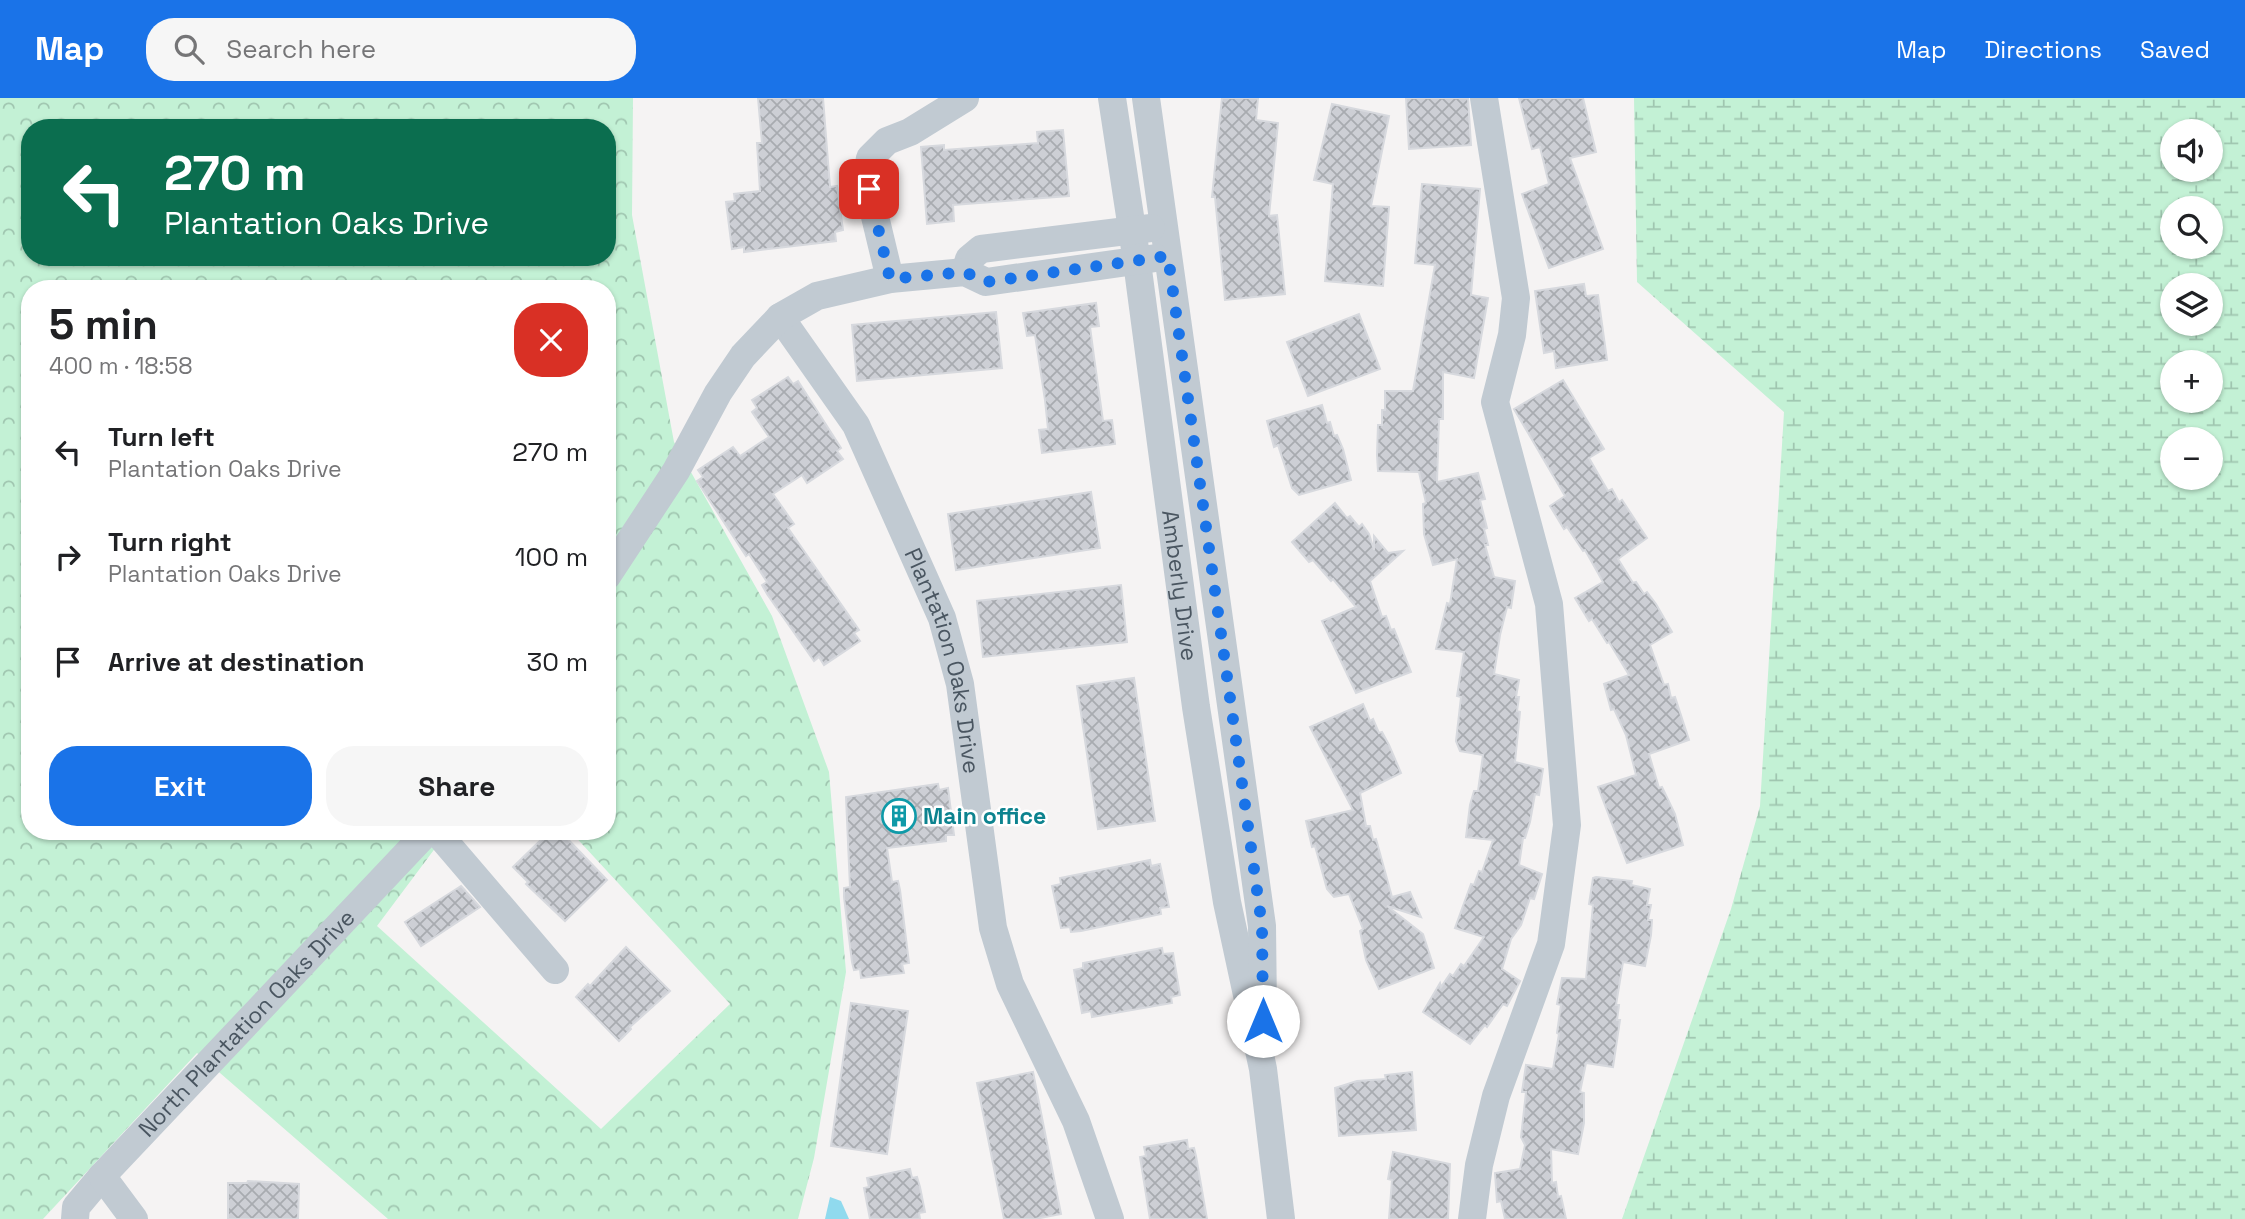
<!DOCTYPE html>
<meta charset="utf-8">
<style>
body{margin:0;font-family:"Space Grotesk",sans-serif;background:#f6f6f6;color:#202124;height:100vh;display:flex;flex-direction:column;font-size:26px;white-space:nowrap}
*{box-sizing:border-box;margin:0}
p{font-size:23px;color:#757577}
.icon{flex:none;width:38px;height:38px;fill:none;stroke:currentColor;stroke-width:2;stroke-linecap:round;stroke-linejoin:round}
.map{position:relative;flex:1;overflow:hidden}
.drawer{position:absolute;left:21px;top:182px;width:595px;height:560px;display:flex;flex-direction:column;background:#fff;border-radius:28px;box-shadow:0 2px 5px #0004}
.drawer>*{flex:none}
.top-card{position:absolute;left:21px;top:21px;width:595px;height:147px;border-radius:28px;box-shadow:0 2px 5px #0004;background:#0b6e4f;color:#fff;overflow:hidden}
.controls{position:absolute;left:2160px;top:21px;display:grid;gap:14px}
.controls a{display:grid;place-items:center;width:63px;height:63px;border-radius:50%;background:#fff;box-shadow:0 2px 5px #0004;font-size:35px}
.pin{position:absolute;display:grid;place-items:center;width:60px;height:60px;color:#fff;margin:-30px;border-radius:14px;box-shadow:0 4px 10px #0006}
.me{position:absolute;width:77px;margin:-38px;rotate:0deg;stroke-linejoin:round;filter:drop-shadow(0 0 5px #0008)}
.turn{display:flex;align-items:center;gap:24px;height:147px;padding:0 28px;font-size:32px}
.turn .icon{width:91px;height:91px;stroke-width:2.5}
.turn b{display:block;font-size:49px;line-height:60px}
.round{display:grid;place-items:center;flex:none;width:74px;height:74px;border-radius:28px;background:#f6f6f6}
.headline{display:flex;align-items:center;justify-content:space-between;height:119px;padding:0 28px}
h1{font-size:42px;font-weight:800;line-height:52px}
.cta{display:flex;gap:14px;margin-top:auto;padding:14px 28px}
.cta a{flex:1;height:80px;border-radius:28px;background:#1a73e8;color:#fff;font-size:28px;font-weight:800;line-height:80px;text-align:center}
.cta a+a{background:#f6f6f6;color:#202124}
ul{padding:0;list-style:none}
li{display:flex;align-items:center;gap:21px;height:105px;padding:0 28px}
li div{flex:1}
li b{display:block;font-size:26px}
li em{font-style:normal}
header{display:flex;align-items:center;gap:42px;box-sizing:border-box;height:98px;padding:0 35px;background:#1a73e8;color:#fff}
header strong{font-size:33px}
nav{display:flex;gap:38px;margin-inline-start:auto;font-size:24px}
.search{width:490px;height:63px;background:#f6f6f6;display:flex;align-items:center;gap:18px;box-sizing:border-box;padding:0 24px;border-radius:28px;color:#757577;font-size:26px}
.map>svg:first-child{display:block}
.forest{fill:url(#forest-crowns);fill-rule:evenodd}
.wetland{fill:url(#wetland-marsh);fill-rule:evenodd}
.water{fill:#90daee}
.building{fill:url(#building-cross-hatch);stroke:#d7d9de;stroke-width:2}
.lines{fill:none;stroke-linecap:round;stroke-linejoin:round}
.minor{stroke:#c1cad2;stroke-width:28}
.route{stroke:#1a73e8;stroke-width:12;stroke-dasharray:0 21.6}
.labels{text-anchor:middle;stroke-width:5;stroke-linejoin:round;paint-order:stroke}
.street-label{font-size:23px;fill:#4a5661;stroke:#fff}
.culture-label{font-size:23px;font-weight:bold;fill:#0d838f;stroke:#fff;text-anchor:start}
</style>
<header>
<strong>Map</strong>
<div class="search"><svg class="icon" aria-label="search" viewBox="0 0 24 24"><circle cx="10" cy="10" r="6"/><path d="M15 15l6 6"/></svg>Search here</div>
<nav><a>Map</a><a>Directions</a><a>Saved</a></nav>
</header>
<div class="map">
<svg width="2245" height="1121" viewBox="0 0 2245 1121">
<defs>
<pattern id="forest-crowns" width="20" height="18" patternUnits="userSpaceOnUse" patternTransform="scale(1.75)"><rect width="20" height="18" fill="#c3f1d5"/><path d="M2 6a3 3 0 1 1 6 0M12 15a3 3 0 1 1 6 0" fill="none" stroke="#a0c6b0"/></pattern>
<pattern id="wetland-marsh" width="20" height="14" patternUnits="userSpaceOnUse" patternTransform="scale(1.75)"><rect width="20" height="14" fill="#c3f1d5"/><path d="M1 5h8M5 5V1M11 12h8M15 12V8" fill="none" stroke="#a0c6b0"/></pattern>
<pattern id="building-cross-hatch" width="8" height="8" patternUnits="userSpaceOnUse" patternTransform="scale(1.75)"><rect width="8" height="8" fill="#cdcfd5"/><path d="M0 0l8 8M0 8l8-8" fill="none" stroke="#a8abb0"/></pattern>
</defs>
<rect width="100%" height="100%" fill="#f5f3f3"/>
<path class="forest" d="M0,0H633L632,117L674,344L772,518L829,674L846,874L814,1060L798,1121H388L197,955L43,1121H0ZM30,30H607V159H30ZM30,191H607V733H570L730,906L601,1031L377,828L448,733H30Z"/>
<path class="wetland" d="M1634,0H2245V1121H1622L1731,811L1760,708L1784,314L1637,184ZM2172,33H2210V72H2172ZM2172,110H2210V149H2172ZM2172,187H2210V226H2172ZM2172,264H2210V303H2172ZM2172,341H2210V380H2172Z"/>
<polygon class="water" points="830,1099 841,1103 849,1121 825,1121"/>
<g class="building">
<polygon points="758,0 823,0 830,89 837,88 843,132 835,134 836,143 744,154 744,149 732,151 726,104 735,103 734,96 760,93 757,45 762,45"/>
<polygon points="1222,0 1258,0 1256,22 1278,25 1269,118 1277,117 1285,196 1225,202 1215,99 1212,99"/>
<polygon points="1406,0 1468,0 1471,47 1409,51"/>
<polygon points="1519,0 1583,0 1596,54 1570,60 1603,151 1549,170 1522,96 1549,86 1540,49 1532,51"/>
<polygon points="1332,6 1389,18 1371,108 1389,109 1383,188 1325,183 1333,86 1314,82"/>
<polygon points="1063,32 1069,98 953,107 954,123 927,126 921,49 944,47 944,52 1038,45 1037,34"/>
<polygon points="1422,86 1480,91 1471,197 1488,200 1474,280 1443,274 1443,321 1439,321 1437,384 1478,375 1485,401 1480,402 1487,430 1484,431 1488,447 1485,447 1494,479 1515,483 1511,510 1507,509 1500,537 1494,576 1519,582 1516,599 1519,599 1517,613 1520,614 1515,664 1543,671 1539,697 1535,696 1530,724 1525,740 1523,740 1519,767 1542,776 1534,801 1530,800 1521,827 1511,841 1502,871 1520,883 1507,908 1503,906 1487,929 1485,927 1470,946 1423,914 1440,885 1441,889 1450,876 1453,878 1461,866 1464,868 1484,839 1455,830 1471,786 1474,787 1479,773 1482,774 1493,742 1466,739 1470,707 1474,693 1478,693 1483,657 1460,653 1456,643 1461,599 1457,598 1464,554 1436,551 1447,505 1450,506 1457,461 1433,467 1424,436 1423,406 1426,405 1419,374 1378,373 1377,357 1378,327 1382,327 1382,312 1385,312 1385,293 1413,293 1435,167 1415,165"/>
<polygon points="1584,186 1586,198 1598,197 1607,262 1556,270 1554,253 1544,255 1535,193"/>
<polygon points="1096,205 1099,228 1090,229 1094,259 1103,323 1112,322 1115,346 1042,355 1039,332 1048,331 1045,302 1035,237 1027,238 1023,215"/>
<polygon points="996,214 1002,270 857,283 852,227"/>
<polygon points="1359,216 1380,271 1308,298 1287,244"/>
<polygon points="788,279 793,286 798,283 816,311 841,350 837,353 843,361 807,385 802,377 773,396 794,426 788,430 859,532 854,535 860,543 824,567 819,559 814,563 767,496 762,487 767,484 749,456 746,458 697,383 703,379 698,372 733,349 740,358 769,339 752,314 757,310 752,302"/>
<polygon points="1563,282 1604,351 1589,360 1608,393 1612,391 1619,404 1622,402 1647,440 1618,461 1633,485 1636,484 1644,496 1647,494 1656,506 1672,534 1650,547 1664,587 1668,586 1671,600 1675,599 1689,642 1649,656 1659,690 1662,689 1675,716 1683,747 1627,765 1598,689 1636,677 1626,637 1614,611 1611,612 1604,586 1629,577 1609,544 1607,545 1592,521 1589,523 1575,500 1603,484 1585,452 1583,453 1567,429 1564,431 1550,408 1565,398 1514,311"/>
<polygon points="1322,307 1327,325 1330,324 1334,338 1337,337 1343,351 1351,382 1299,397 1292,390 1278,347 1274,349 1267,323"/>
<polygon points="1091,394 1100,450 956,472 948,416"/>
<polygon points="1335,405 1347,420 1350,418 1359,429 1362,426 1369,436 1374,452 1374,438 1388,455 1403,453 1370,483 1382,519 1386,518 1391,532 1394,531 1411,574 1356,595 1322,523 1356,509 1333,481 1331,483 1313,462 1309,464 1292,444"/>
<polygon points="1121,487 1127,544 983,559 977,503"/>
<polygon points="1134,580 1155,723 1098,731 1077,588"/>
<polygon points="1363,606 1370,623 1373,621 1379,635 1382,634 1389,647 1401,675 1360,695 1366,728 1370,728 1373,742 1376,741 1392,799 1410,794 1421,819 1387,808 1423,836 1434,870 1379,891 1366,862 1360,833 1363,831 1349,796 1334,799 1327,791 1315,748 1312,749 1306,723 1353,712 1310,629"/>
<polygon points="938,686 939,692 948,690 954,737 946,737 946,743 887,750 892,784 898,783 900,792 909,865 902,866 904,875 861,880 860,871 854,872 852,864 844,799 844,790 850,789 846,699"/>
<polygon points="550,733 560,733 607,782 565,823 526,786 528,784 513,769"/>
<polygon points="1150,762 1151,768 1160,766 1169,809 1160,810 1161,816 1081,833 1071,834 1070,829 1061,830 1052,788 1061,786 1060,780"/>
<polygon points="1596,779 1632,783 1631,787 1650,791 1647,807 1651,807 1648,822 1652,822 1651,837 1645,868 1623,864 1616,907 1619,907 1617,922 1620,922 1613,969 1586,965 1580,994 1584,995 1584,1025 1578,1056 1551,1051 1552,1085 1556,1084 1558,1099 1561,1098 1566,1121 1505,1121 1501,1103 1497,1104 1495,1075 1520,1071 1525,1047 1521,1039 1526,994 1522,994 1526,967 1553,971 1559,936 1557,935 1561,907 1557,906 1562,880 1586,881 1593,807 1589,806 1593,780"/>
<polygon points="461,788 480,809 421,848 405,824"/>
<polygon points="626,849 670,893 630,929 631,931 619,943 576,899 588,886 590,888"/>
<polygon points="1162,850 1163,856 1173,855 1180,897 1171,899 1172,905 1092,919 1091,913 1082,915 1074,872 1083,870 1083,865"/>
<polygon points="851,905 908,913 887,1056 831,1048"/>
<polygon points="1033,974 1061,1116 1035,1121 1004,1121 977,985"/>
<polygon points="1412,974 1416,1032 1339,1038 1335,990 1357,983 1386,981 1385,977"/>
<polygon points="1187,1042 1188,1051 1194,1050 1196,1058 1207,1121 1150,1121 1140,1059 1146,1058 1144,1049"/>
<polygon points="1393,1054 1450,1066 1448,1121 1389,1121 1392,1082 1388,1081"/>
<polygon points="910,1071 912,1080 917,1079 920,1089 925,1114 919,1115 920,1121 870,1121 864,1090 869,1089 867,1080"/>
<polygon points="248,1083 299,1086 298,1121 228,1121 228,1085 247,1085"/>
</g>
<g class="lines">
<g class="minor">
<path id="s1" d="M1112,0L1137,164L1196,609L1227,804L1263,971L1281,1121"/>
<polyline points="1146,0 1262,828 1263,912"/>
<polyline points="965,174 969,161 981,151 1151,130"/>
<polyline points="890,181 866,81 870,60 887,43 910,34 965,0"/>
<path id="s2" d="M780,219L856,327L942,520L960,586L993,830L1010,886L1076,1023L1110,1121"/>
<polyline points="607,478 676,373 718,295 743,258 780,219 817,198 890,181 965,174 986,184 1156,160"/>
<polyline points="436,733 555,872"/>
<polyline points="75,1121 76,1109 102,1078"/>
<path id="s3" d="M134,1121L102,1078L428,733"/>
<polyline points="1472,1121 1479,1067 1496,998 1551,846 1567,727 1549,506 1495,304 1512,237 1516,200 1484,0"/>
</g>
</g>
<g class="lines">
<polyline class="route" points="869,91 890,181 965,174 986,184 1168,158 1262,828 1263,923"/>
</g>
<defs>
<g id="building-ring" transform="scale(1.75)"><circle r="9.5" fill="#fff" stroke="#0f9aa8" stroke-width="1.5"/><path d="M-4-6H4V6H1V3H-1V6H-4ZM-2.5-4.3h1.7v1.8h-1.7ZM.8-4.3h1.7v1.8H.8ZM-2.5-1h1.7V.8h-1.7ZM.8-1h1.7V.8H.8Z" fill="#0f9aa8"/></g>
</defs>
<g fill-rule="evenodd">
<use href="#building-ring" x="899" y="718"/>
</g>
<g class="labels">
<g class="street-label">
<text dy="8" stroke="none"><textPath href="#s1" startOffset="492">Amberly Drive</textPath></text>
<text dy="8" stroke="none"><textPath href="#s2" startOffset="385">Plantation Oaks Drive</textPath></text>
<text dy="8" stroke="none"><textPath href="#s3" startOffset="264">North Plantation Oaks Drive</textPath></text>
</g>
<g class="culture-label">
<text x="923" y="726">Main office</text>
</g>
</g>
</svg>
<div class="controls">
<a><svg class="icon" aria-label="sound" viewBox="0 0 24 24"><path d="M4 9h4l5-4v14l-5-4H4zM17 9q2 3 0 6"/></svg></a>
<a><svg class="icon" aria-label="search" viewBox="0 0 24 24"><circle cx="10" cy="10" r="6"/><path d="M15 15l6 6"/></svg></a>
<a><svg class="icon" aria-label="layers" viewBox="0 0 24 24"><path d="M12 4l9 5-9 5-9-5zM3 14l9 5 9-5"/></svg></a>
<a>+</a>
<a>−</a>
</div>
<div class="pin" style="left:869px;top:91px;background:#d93025"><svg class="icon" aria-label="arrive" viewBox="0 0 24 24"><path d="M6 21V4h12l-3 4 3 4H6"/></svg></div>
<svg class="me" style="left:1263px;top:923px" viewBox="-20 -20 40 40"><circle r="19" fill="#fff"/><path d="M0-13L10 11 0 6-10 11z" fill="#1a73e8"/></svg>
<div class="top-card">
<div class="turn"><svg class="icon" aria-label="left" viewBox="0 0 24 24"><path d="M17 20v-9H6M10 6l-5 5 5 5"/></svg><div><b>270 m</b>Plantation Oaks Drive</div></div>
</div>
<section class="drawer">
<div class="headline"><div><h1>5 min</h1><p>400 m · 18:58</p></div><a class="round" style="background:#d93025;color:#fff"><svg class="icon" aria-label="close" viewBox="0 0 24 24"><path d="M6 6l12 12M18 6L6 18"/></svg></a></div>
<ul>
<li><svg class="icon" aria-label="left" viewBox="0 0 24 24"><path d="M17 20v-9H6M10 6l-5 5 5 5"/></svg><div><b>Turn left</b><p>Plantation Oaks Drive</p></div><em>270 m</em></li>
<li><svg class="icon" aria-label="right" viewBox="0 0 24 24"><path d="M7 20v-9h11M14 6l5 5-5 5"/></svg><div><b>Turn right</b><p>Plantation Oaks Drive</p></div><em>100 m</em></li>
<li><svg class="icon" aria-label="arrive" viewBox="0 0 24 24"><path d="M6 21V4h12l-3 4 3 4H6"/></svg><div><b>Arrive at destination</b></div><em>30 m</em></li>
</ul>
<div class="cta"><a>Exit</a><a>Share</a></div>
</section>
</div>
